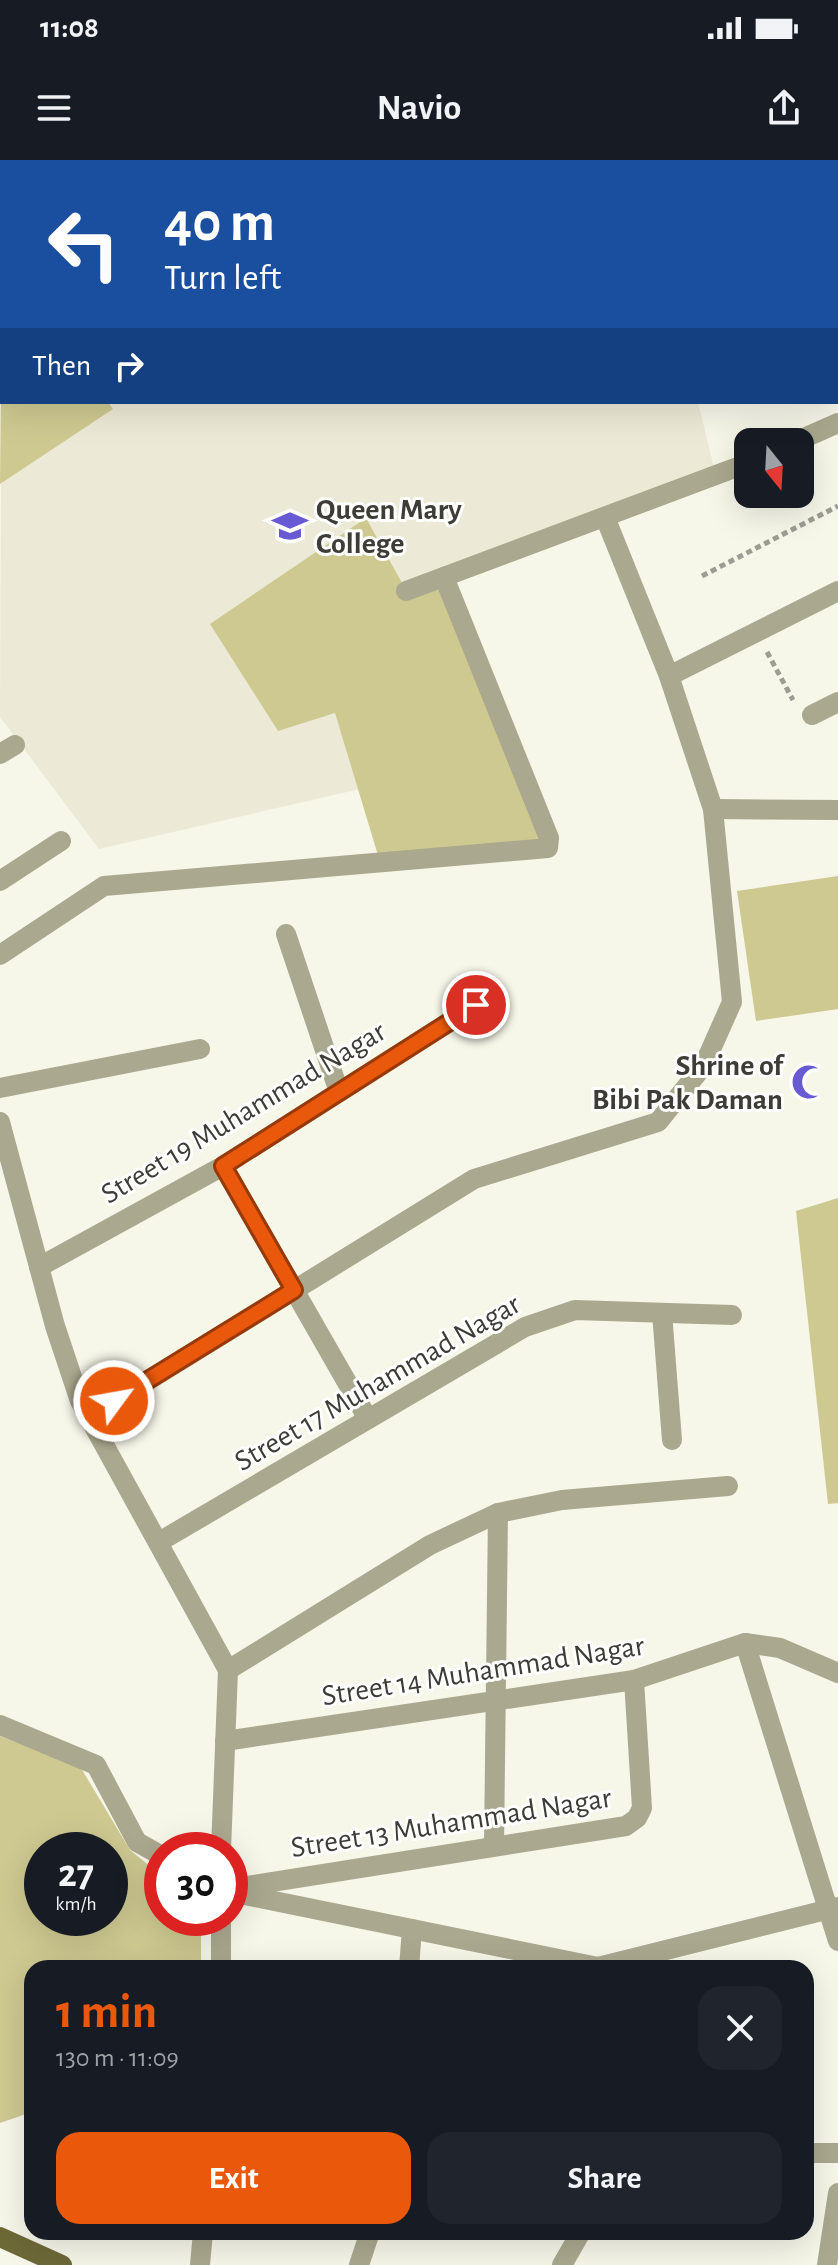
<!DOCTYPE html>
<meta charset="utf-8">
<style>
body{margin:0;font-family:"Alegreya Sans",sans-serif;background:#20242c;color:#f1f3f6;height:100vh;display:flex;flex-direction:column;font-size:30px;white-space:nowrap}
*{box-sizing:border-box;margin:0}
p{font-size:26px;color:#9ea1a6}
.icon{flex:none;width:44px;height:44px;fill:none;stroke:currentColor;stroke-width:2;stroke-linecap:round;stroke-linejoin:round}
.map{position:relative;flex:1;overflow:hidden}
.panel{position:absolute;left:24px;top:1800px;width:790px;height:280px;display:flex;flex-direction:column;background:#171b24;border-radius:24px;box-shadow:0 8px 32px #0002}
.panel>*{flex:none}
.guide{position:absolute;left:0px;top:0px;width:838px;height:244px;box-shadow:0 8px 32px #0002;background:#1a4fa0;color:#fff;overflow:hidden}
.needle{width:52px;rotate:162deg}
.tools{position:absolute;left:734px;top:268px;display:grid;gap:16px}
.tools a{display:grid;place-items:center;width:80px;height:80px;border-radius:16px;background:#171b24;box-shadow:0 8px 32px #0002;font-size:40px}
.speed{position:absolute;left:24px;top:1672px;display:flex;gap:16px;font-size:40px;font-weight:700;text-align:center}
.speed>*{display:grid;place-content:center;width:104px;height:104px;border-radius:50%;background:#171b24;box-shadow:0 8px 32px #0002;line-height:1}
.speed small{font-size:20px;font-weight:400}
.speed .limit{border:12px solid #d22;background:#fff;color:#111}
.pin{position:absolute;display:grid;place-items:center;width:68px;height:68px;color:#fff;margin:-34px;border:4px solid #fff;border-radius:50%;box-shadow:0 2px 8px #0007}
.me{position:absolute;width:88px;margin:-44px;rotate:58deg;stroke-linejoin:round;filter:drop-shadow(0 0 6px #0008)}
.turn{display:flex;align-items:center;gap:28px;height:168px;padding:0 32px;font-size:36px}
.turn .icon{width:104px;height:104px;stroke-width:2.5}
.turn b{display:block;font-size:56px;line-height:68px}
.then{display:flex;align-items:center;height:76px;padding:0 32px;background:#0003;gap:16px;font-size:30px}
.round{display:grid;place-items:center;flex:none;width:84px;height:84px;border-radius:24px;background:#20242c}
.overview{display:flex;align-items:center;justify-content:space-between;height:136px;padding:0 32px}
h1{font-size:48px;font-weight:700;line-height:60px;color:#ea580c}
.cta{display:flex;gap:16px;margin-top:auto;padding:16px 32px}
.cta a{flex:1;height:92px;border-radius:24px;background:#ea580c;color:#fff;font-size:32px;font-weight:700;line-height:92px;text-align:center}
.cta a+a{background:#20242c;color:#f1f3f6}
.status{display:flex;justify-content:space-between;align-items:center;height:56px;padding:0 40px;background:#171b24;direction:ltr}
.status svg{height:22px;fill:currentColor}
header{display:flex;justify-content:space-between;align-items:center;height:104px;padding:0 32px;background:#171b24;font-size:36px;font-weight:700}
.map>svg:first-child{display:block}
.built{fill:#ecead6}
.green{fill:#cec991;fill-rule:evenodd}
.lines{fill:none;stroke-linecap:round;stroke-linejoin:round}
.path{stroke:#9e9d94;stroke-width:5;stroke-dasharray:6 4;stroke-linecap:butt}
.minor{stroke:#aaa88e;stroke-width:20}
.major{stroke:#6d6937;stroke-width:20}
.route-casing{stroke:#983908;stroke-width:20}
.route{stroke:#ea580c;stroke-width:14}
.labels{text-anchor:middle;stroke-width:6;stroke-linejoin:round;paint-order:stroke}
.poi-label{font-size:30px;font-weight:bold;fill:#3d3c37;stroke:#fff;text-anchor:start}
.street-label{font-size:30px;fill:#3d3c37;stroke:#fff}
</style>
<div class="status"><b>11:08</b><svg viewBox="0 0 49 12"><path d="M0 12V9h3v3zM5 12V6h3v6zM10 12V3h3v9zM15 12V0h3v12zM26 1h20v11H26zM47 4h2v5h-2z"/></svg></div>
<header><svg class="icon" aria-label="menu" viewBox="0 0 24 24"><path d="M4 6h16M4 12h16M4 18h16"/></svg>Navio<svg class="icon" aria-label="share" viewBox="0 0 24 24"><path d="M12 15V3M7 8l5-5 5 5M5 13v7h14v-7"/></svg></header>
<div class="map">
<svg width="838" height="2105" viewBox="0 0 838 2105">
<rect width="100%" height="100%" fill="#f6f6e9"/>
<polygon class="built" points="2,129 2,242 698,242 716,316 444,417 360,629 99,689 0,557"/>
<g class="green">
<polygon points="2,129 2,242 108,242 113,249 0,324"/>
<polygon points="366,358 406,430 444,417 549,678 380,702 335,553 278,571 210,464"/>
<polygon points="838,716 838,849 756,861 737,731"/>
<polygon points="838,1038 838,1343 828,1344 796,1051"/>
<path d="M0,1576L81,1608L130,1690L162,1716V1758H201V1808H32V1952L0,1963ZM42,1690H110V1758H42Z"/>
</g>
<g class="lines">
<g class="path">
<polyline points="702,416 838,346"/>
<polyline points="767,492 793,540"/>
</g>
<g class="minor">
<polyline points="324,0 330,2"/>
<polyline points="702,0 704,2"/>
<polyline points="807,0 809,2"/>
<polyline points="836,43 838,46"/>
<polyline points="836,166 838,167"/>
<polyline points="795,282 838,263"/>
<polyline points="406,431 748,303"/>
<polyline points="669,516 838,431"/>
<polyline points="812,555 838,542"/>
<polyline points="0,594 15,585"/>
<polyline points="713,649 838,650"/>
<polyline points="0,721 61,681"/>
<polyline points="286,774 339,932"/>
<polyline points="0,795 104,726 548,688 549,678 444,417"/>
<polyline points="0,928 200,889"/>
<polyline points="0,962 55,1166 80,1241 228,1510 221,1690"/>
<polyline points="223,1006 368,1259"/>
<polyline points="39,1107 223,1006 476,845"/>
<polyline points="662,1153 672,1280"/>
<polyline points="89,1257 474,1019 658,962 704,905 732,842 713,649 669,516 605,357"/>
<polyline points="159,1382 525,1167 575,1150 732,1155"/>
<polyline points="745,1483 838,1781"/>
<polyline points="228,1510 430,1385 498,1353 562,1340 728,1326"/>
<polyline points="0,1565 96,1605 137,1682 162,1696"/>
<polyline points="225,1581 634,1520 745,1483 780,1488 838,1513"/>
<polyline points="494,1685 498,1353"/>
<polyline points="234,1728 626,1666 637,1658 642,1648 634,1520"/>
<polyline points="230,1732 598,1807 838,1747"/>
<polyline points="221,1808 221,1758"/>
<polyline points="409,1808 412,1769"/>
<polyline points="806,1993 838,1993"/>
<polyline points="200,2105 203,2072"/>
<polyline points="359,2105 370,2072"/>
<polyline points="562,2105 581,2072"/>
<polyline points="827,2105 838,2033"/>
</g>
<g class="major">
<polyline points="60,2 63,0"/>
<polyline points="121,2 124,0"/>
<polyline points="0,40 2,39"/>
<polyline points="0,79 2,78"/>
<polyline points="0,2077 62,2105"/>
</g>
</g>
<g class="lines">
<g class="route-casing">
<polyline id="route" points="114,1241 294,1130 223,1006 476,845"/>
</g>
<use href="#route" class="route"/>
</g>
<defs>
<g id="university-bare" transform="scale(2.76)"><path d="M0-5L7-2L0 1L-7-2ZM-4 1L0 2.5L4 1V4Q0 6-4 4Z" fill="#685ad3" stroke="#fff" stroke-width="2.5" paint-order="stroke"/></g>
<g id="mosque-bare" transform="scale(2.76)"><path d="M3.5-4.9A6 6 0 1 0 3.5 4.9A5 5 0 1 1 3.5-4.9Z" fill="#685ad3" stroke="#fff" stroke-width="2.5" paint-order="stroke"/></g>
</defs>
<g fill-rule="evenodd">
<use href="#university-bare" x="290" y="366"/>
<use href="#mosque-bare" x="809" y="922"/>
</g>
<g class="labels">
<g class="poi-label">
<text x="316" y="359">Queen Mary<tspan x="316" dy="34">College</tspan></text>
<text x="783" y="915" text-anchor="end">Shrine of<tspan x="783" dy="34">Bibi Pak Daman</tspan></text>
</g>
<g class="street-label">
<text transform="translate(243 952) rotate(-31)" y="10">Street 19 Muhammad Nagar</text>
<text transform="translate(377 1222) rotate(-30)" y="10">Street 17 Muhammad Nagar</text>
<text transform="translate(483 1510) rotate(-9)" y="10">Street 14 Muhammad Nagar</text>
<text transform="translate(451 1662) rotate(-9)" y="10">Street 13 Muhammad Nagar</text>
</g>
</g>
</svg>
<div class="tools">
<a><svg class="needle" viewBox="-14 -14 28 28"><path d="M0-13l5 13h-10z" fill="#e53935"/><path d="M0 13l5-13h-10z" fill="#9ea1a6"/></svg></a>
</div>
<div class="speed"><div>27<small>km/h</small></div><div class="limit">30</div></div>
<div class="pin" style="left:476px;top:845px;background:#d93025"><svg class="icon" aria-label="arrive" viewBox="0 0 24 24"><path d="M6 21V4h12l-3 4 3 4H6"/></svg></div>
<svg class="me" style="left:114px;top:1241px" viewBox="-20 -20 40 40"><circle r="17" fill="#ea580c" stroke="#fff" stroke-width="3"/><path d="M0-11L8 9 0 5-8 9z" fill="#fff"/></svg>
<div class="guide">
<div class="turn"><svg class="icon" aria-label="left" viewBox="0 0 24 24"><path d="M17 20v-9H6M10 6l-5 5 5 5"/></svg><div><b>40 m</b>Turn left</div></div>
<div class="then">Then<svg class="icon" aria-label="right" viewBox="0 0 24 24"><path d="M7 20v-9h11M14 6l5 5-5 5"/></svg></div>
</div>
<section class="panel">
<div class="overview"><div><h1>1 min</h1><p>130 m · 11:09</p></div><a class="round"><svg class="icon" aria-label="close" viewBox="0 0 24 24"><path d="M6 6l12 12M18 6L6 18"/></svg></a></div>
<div class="cta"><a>Exit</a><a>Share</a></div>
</section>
</div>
